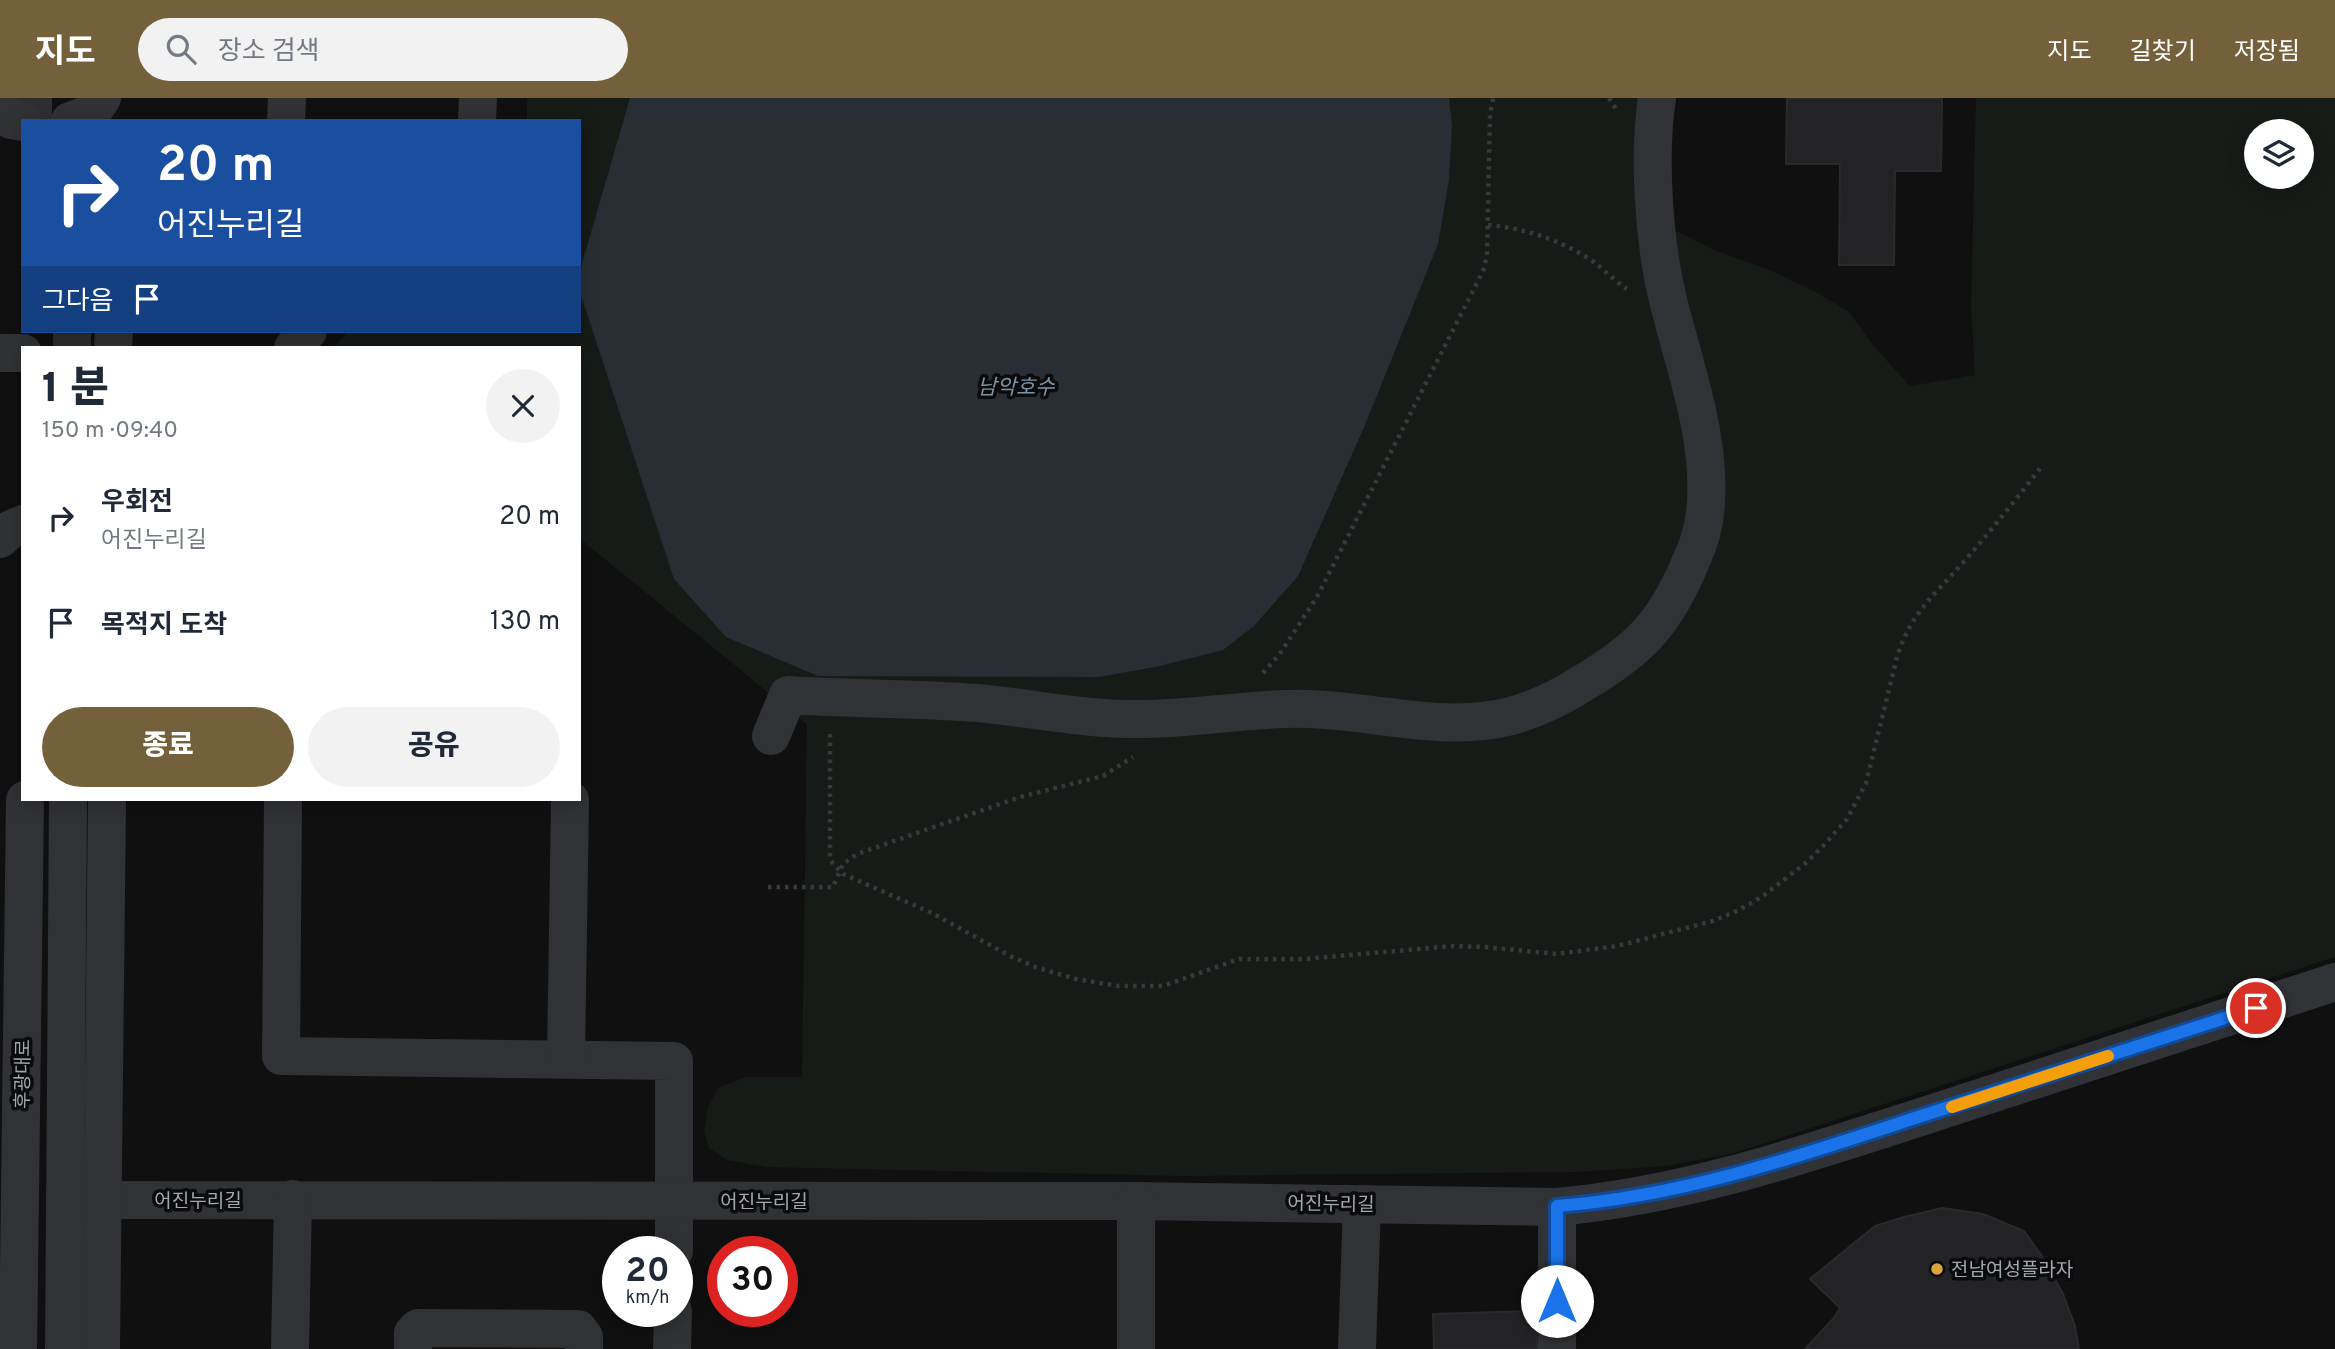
<!DOCTYPE html>
<html lang="ko">
<meta charset="utf-8">
<style>
body{margin:0;font-family:Overpass,"Noto Sans KR",sans-serif;background:#f2f2f3;color:#1f2937;height:100vh;display:flex;flex-direction:column;font-size:26px;white-space:nowrap}
*{box-sizing:border-box;margin:0}
p{font-size:23px;color:#747a83}
.icon{flex:none;width:38px;height:38px;fill:none;stroke:currentColor;stroke-width:2;stroke-linecap:round;stroke-linejoin:round}
.map{position:relative;flex:1;overflow:hidden}
.side{position:absolute;left:21px;top:248px;width:560px;height:455px;display:flex;flex-direction:column;background:#fff;border-radius:0px;box-shadow:0 4px 18px #0003}
.side>*{flex:none}
.hud{position:absolute;left:21px;top:21px;width:560px;height:214px;border-radius:0px;box-shadow:0 4px 18px #0003;background:#1a4fa0;color:#fff;overflow:hidden}
.buttons{position:absolute;left:2244px;top:21px;display:grid;gap:14px}
.buttons a{display:grid;place-items:center;width:70px;height:70px;border-radius:50%;background:#fff;box-shadow:0 4px 18px #0003;font-size:35px}
.speed{position:absolute;left:602px;top:1138px;display:flex;gap:14px;font-size:35px;font-weight:700;text-align:center}
.speed>*{display:grid;place-content:center;width:91px;height:91px;border-radius:50%;background:#fff;box-shadow:0 4px 18px #0003;line-height:1}
.speed small{font-size:18px;font-weight:400}
.speed .limit{border:10px solid #d22;background:#fff;color:#111}
.pin{position:absolute;display:grid;place-items:center;width:60px;height:60px;color:#fff;margin:-30px;border:4px solid #fff;border-radius:50%;box-shadow:0 2px 7px #0007}
.me{position:absolute;width:77px;margin:-38px;rotate:0deg;stroke-linejoin:round;filter:drop-shadow(0 0 5px #0008)}
.turn{display:flex;align-items:center;gap:24px;height:147px;padding:0 21px;font-size:32px}
.turn .icon{width:91px;height:91px;stroke-width:2.5}
.turn b{display:block;font-size:49px;line-height:60px}
.then{display:flex;align-items:center;height:66px;padding:0 21px;background:#0003;gap:14px;font-size:26px}
.round{display:grid;place-items:center;flex:none;width:74px;height:74px;border-radius:37px;background:#f2f2f3}
.headline{display:flex;align-items:center;justify-content:space-between;height:119px;padding:0 21px}
h1{font-size:42px;font-weight:800;line-height:52px}
.cta{display:flex;gap:14px;margin-top:auto;padding:14px 21px}
.cta a{flex:1;height:80px;border-radius:42px;background:#74603a;color:#fff;font-size:28px;font-weight:800;line-height:80px;text-align:center}
.cta a+a{background:#f2f2f3;color:#1f2937}
ul{padding:0;list-style:none}
li{display:flex;align-items:center;gap:21px;height:105px;padding:0 21px}
li div{flex:1}
li b{display:block;font-size:26px}
li em{font-style:normal}
header{display:flex;align-items:center;gap:42px;box-sizing:border-box;height:98px;padding:0 35px;background:#74603a;color:#fff}
header strong{font-size:33px}
nav{display:flex;gap:38px;margin-inline-start:auto;font-size:24px}
.search{width:490px;height:63px;background:#f2f2f3;display:flex;align-items:center;gap:18px;box-sizing:border-box;padding:0 24px;border-radius:38px;color:#747a83;font-size:26px}
.map>svg:first-child{display:block}
.green{fill:#171b17;fill-rule:evenodd}
.water{fill:#282e33}
.building{fill:#232325;stroke:#2a2a2d;stroke-width:2}
.lines{fill:none;stroke-linecap:round;stroke-linejoin:round}
.minor-tunnel{stroke:#2d2e31;stroke-width:38;stroke-dasharray:38 19;stroke-linecap:butt}
.path{stroke:#37393c;stroke-width:4.5;stroke-dasharray:3.5 5;stroke-linecap:butt}
.minor{stroke:#313235;stroke-width:38}
.route-casing{stroke:#114b97;stroke-width:18}
.route{stroke:#1a73e8;stroke-width:12}
.slow{stroke:#f59e0b;stroke-width:12}
.poi-dot{fill:#dca43d;stroke:#0b0b0c;stroke-width:2.5}
.labels{text-anchor:middle;stroke-width:7;stroke-linejoin:round;paint-order:stroke}
.street-label{font-size:19px;fill:#a2a7b0;stroke:#0b0b0c}
.poi-label{font-size:19px;fill:#a2a7b0;stroke:#0b0b0c;text-anchor:start}
.water-label{font-size:21px;font-style:italic;fill:#7c94a8;stroke:#0b0b0c}
</style>
<header>
<strong>지도</strong>
<div class="search"><svg class="icon" aria-label="search" viewBox="0 0 24 24"><circle cx="10" cy="10" r="6"/><path d="M15 15l6 6"/></svg>장소 검색</div>
<nav><a>지도</a><a>길찾기</a><a>저장됨</a></nav>
</header>
<div class="map">
<svg width="2335" height="1251" viewBox="0 0 2335 1251">
<rect width="100%" height="100%" fill="#101011"/>
<path class="green" d="M527,0H1639L1668,129L1714,152L1767,171L1814,193L1848,213L1876,251L1910,288L1975,277L1971,207L1976,0H2335V859L1731,1056L1666,1068L1575,1074L1184,1078L767,1069L727,1062L709,1050L704,1033L708,1009L718,990L745,979H802L807,626L579,440V250H334L348,233H579V23H527ZM2256,33H2301V79H2256Z"/>
<polygon class="water" points="630,0 1449,0 1452,28 1449,82 1438,146 1365,327 1298,478 1254,528 1223,552 1155,569 1099,579 818,578 726,539 674,481 579,191 579,176"/>
<g class="building">
<polygon points="1787,0 1942,0 1941,73 1895,73 1894,167 1839,167 1840,66 1786,66"/>
<polygon points="1942,1110 1983,1116 2024,1133 2044,1161 2063,1196 2075,1228 2079,1251 1805,1251 1833,1221 1840,1210 1810,1181 1875,1128 1904,1119"/>
<polygon points="1536,1213 1537,1251 1434,1251 1433,1216"/>
</g>
<g class="lines">
<g class="minor-tunnel">
<polyline points="33,23 33,0"/>
<polyline points="72,250 72,233"/>
</g>
<g class="path">
<polyline points="1609,0 1618,14"/>
<path d="M1488,127C1523,130 1557,141 1588,160C1602,169 1613,182 1627,191"/>
<polyline points="1263,575 1279,557 1317,499 1483,173 1487,158 1490,17 1493,0"/>
<path d="M830,636V762L843,776L932,815L1010,858L1038,870L1076,881L1118,888H1163L1239,861H1305L1453,848L1485,849L1557,856L1617,848L1713,823L1739,812L1763,798L1807,764L1824,747L1847,721L1866,685L1897,559C1912,512 1937,495 1967,460C1993,430 2018,399 2042,368"/>
<polyline points="768,789 833,789 843,766 857,756 1020,699 1103,678 1133,659"/>
</g>
<g class="minor">
<polyline points="0,11 11,22 23,24"/>
<polyline points="70,23 92,15 102,0"/>
<polyline points="286,23 287,0"/>
<polyline points="477,23 478,0"/>
<polyline points="113,250 114,233"/>
<polyline points="293,250 308,233"/>
<polyline points="0,255 23,255"/>
<polyline points="0,441 11,431 23,426"/>
<path d="M771,638L788,597C851,601 914,600 977,605C1032,610 1086,622 1142,621C1197,621 1255,609 1309,611C1375,613 1446,635 1511,618C1537,611 1561,599 1583,585C1637,553 1663,528 1688,470C1696,452 1703,435 1705,415C1713,343 1685,271 1668,202C1654,144 1648,58 1657,0"/>
<polyline points="283,702 281,958 674,963 674,1153"/>
<polyline points="566,961 570,702"/>
<path d="M102,1102L1136,1103L1557,1109C1684,1098 1806,1056 1927,1017C2063,973 2199,928 2335,884"/>
<polyline points="18,1251 25,702"/>
<polyline points="64,1251 68,702"/>
<polyline points="101,1251 107,702"/>
<polyline points="290,1251 293,1101"/>
<polyline points="413,1251 413,1235 418,1230 578,1231 584,1239 584,1251"/>
<polyline points="672,1251 673,1213"/>
<polyline points="1136,1251 1136,1103"/>
<polyline points="1357,1251 1362,1106"/>
<polyline points="1557,1251 1557,1109"/>
</g>
</g>
<g class="lines">
<g class="route-casing">
<path id="route" d="M1557,1203V1108C1679,1099 1797,1059 1912,1021C2027,984 2141,947 2256,910"/>
</g>
<use href="#route" class="route"/>
<polyline class="slow" points="1952,1009 2108,958"/>
</g>
<circle class="poi-dot" cx="1937" cy="1171" r="7"/>
<g class="labels">
<g class="street-label">
<text transform="translate(22 976) rotate(-89)" y="7">후광대로</text>
<text x="198" y="1109">어진누리길</text>
<text x="764" y="1110">어진누리길</text>
<text transform="translate(1331 1105) rotate(1)" y="7">어진누리길</text>
</g>
<g class="poi-label">
<text x="1951" y="1178">전남여성플라자</text>
</g>
<g class="water-label">
<text x="1016" y="296">남악호수</text>
</g>
</g>
</svg>
<div class="buttons">
<a><svg class="icon" aria-label="layers" viewBox="0 0 24 24"><path d="M12 4l9 5-9 5-9-5zM3 14l9 5 9-5"/></svg></a>
</div>
<div class="speed"><div>20<small>km/h</small></div><div class="limit">30</div></div>
<div class="pin" style="left:2256px;top:910px;background:#d93025"><svg class="icon" aria-label="arrive" viewBox="0 0 24 24"><path d="M6 21V4h12l-3 4 3 4H6"/></svg></div>
<svg class="me" style="left:1557px;top:1203px" viewBox="-20 -20 40 40"><circle r="19" fill="#fff"/><path d="M0-13L10 11 0 6-10 11z" fill="#1a73e8"/></svg>
<div class="hud">
<div class="turn"><svg class="icon" aria-label="right" viewBox="0 0 24 24"><path d="M7 20v-9h11M14 6l5 5-5 5"/></svg><div><b>20 m</b>어진누리길</div></div>
<div class="then">그다음<svg class="icon" aria-label="arrive" viewBox="0 0 24 24"><path d="M6 21V4h12l-3 4 3 4H6"/></svg></div>
</div>
<section class="side">
<div class="headline"><div><h1>1 분</h1><p>150 m · 09:40</p></div><a class="round"><svg class="icon" aria-label="close" viewBox="0 0 24 24"><path d="M6 6l12 12M18 6L6 18"/></svg></a></div>
<ul>
<li><svg class="icon" aria-label="right" viewBox="0 0 24 24"><path d="M7 20v-9h11M14 6l5 5-5 5"/></svg><div><b>우회전</b><p>어진누리길</p></div><em>20 m</em></li>
<li><svg class="icon" aria-label="arrive" viewBox="0 0 24 24"><path d="M6 21V4h12l-3 4 3 4H6"/></svg><div><b>목적지 도착</b></div><em>130 m</em></li>
</ul>
<div class="cta"><a>종료</a><a>공유</a></div>
</section>
</div>
